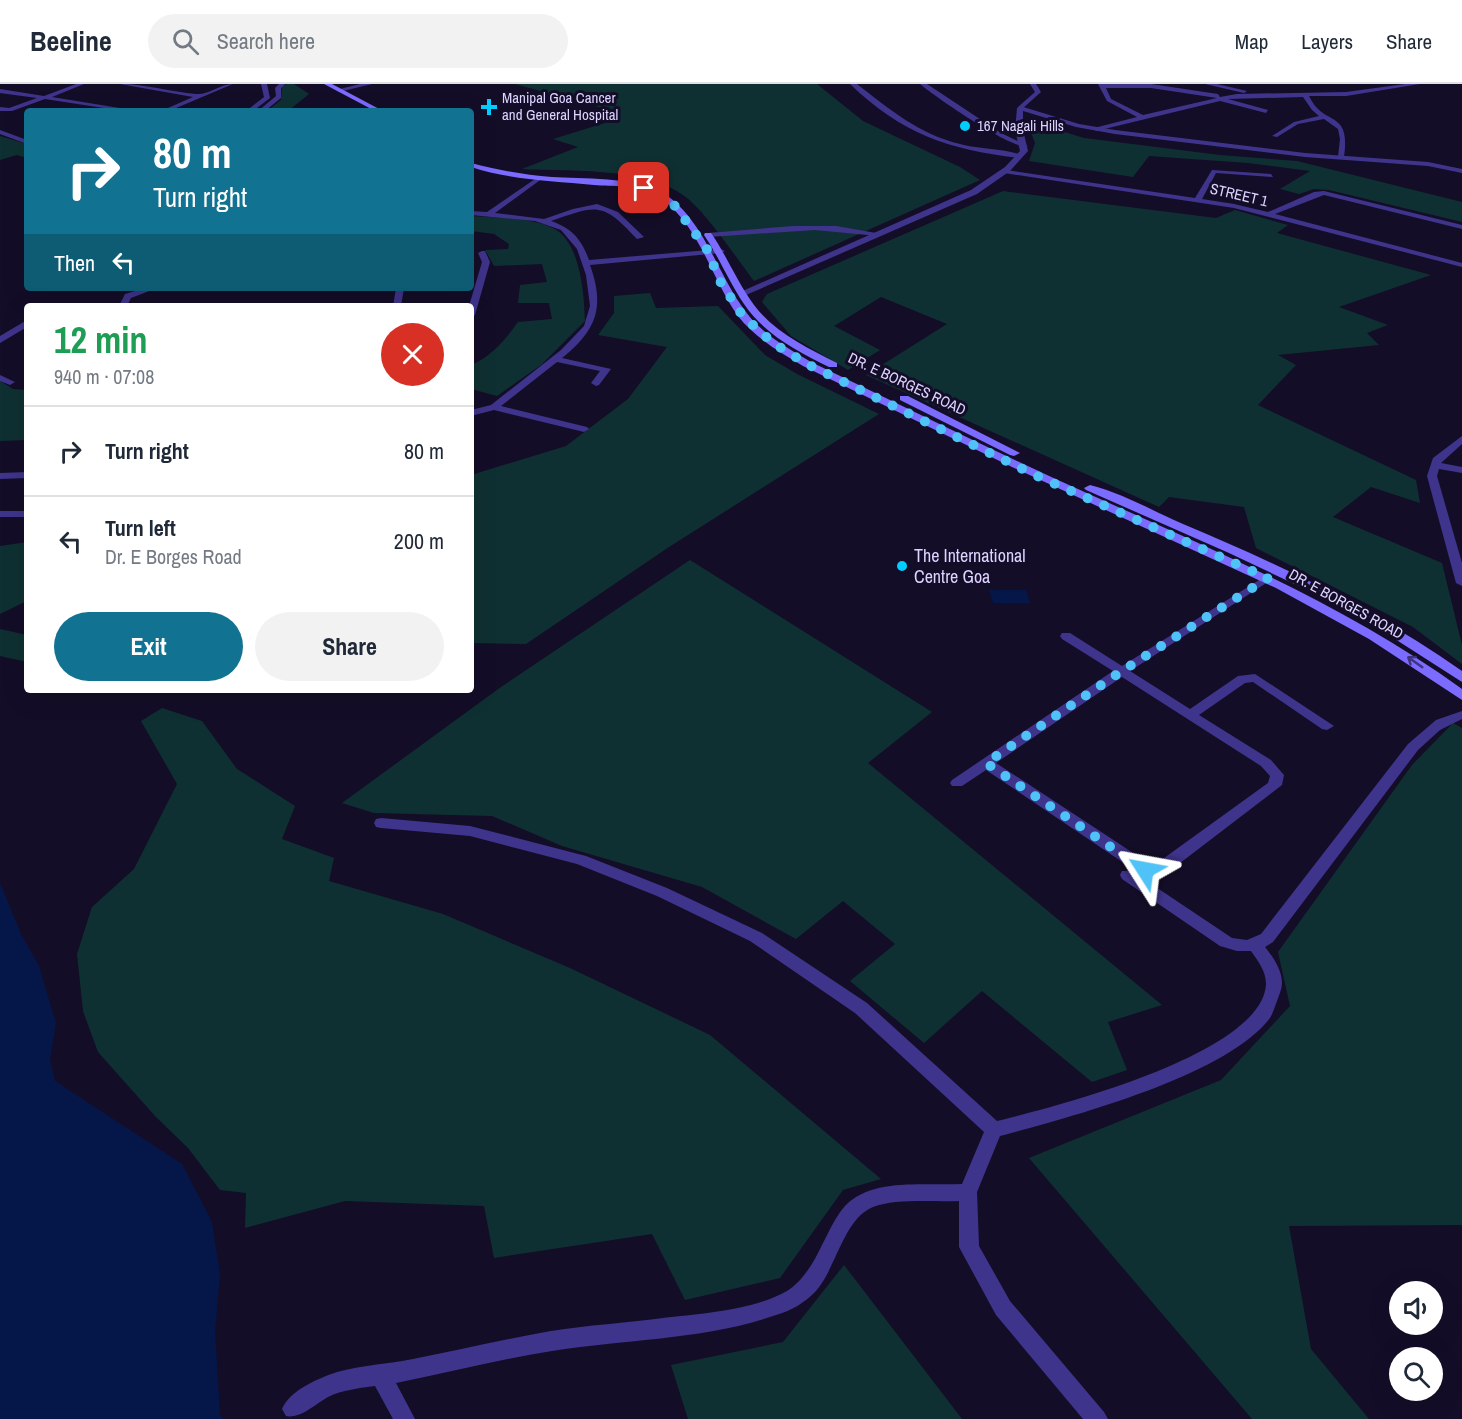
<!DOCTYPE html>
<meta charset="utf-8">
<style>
body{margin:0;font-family:"Archivo Narrow",sans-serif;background:#f2f2f3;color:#1f2937;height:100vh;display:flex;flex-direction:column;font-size:22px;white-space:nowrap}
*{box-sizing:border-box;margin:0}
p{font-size:20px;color:#747a83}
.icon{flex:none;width:33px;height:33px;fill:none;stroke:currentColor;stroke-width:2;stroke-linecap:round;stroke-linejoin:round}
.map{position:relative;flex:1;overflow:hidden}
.panel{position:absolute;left:24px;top:219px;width:450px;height:390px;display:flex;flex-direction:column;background:#fff;border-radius:6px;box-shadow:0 6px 24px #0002}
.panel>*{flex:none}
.banner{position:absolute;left:24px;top:24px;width:450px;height:183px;border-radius:6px;box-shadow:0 6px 24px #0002;background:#117391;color:#fff;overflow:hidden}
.controls{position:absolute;left:1389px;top:1197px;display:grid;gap:12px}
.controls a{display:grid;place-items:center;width:54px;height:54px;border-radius:50%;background:#fff;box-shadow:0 6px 24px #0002;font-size:30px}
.pin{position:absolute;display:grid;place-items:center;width:51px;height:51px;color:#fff;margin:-26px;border-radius:12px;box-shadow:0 3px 9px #0006}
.me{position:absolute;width:66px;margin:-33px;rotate:304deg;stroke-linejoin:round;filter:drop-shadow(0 0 4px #0008)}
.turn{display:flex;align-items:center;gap:21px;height:126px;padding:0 30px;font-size:27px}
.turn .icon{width:78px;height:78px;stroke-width:2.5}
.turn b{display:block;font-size:42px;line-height:51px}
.then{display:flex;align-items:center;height:57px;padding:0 30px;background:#0003;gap:12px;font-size:22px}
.round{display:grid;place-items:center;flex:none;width:63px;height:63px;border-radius:32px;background:#f2f2f3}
.summary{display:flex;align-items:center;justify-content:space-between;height:102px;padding:0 30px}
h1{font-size:36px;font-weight:800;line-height:45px;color:#1e9e55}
.action{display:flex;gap:12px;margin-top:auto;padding:12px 30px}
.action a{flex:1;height:69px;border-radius:36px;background:#117391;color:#fff;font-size:24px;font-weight:800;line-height:69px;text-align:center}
.action a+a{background:#f2f2f3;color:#1f2937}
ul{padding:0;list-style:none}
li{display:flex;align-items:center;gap:18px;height:90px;padding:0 30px;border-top:2px solid #e0e1e3}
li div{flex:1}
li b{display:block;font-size:22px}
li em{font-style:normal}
header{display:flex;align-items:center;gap:36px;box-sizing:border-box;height:84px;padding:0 30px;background:#fff;border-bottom:2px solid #e0e1e3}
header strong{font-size:28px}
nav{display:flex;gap:33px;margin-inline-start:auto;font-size:21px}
.search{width:420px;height:54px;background:#f2f2f3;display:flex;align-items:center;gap:15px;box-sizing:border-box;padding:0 21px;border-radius:33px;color:#747a83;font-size:22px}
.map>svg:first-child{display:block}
.green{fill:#0f3032}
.water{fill:#051749}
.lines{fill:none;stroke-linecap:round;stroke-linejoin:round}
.minor{fill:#3f348b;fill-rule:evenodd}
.tertiary{fill:#3f348b;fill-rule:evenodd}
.secondary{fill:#7c6bff;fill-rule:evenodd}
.oneway{stroke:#3e337e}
.route{stroke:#4fc3f7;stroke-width:10;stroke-dasharray:0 18}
.poi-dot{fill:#00cdff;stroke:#140d28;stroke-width:2}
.labels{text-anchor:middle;stroke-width:6;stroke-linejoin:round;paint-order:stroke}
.far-poi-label{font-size:15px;fill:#ddd4ff;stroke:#140d28;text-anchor:start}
.far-street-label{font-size:15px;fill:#ddd4ff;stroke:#140d28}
.poi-label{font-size:18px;fill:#ddd4ff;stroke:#140d28;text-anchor:start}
</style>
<header>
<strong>Beeline</strong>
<div class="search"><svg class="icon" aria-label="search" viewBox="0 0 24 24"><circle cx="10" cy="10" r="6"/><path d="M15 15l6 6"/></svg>Search here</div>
<nav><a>Map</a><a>Layers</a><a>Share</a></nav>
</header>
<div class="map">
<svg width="1462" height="1335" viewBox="0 0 1462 1335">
<rect width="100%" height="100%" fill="#140d28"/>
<g class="green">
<polygon points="287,0 294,0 309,10 288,27 267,27 281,16 282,2"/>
<path d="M515,0H817L863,37L960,83L980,96L754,197C737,175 708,131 687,114C648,82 571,88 522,85L578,63L553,55L605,39L592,35L613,27Z"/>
<polygon points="1026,36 1084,54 1220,71 1297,77 1462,118 1462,138 1329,106 1314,105 1299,110 1280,105 1310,87 1248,79 1149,72 1133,93 1029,77 1035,59"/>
<polygon points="0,52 27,60 27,74 17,71 0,76"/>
<polygon points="1003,107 1216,134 1235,126 1288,141 1277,149 1431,191 1339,223 1388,241 1367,249 1379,261 1278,271 1296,281 1258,321 1416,396 1420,419 1371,403 1333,433 1442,479 1462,561 1462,580 1413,543 1256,464 1244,423 1169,413 1159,423 866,291 947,240 881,213 834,242 880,266 848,286 791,252 762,218 767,210"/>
<path d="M471,132C497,134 529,133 553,144C581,158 584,211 585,237L541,281L497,312L471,305V281C492,272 505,256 518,238L552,235L549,219H518L520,201L547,198L542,180L494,182L485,166L508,165L509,160L494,150L471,147Z"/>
<polygon points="650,209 656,224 718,222 765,271 797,290 879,330 669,463 526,560 471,559 471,391 566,362 628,315 667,263 598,251 614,229 614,212"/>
<polygon points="0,297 13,305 27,306 27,356 0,357"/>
<polygon points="27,458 27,517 0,530 0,462"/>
<polygon points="690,476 932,628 868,679 1162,921 1108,938 1127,986 1092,998 982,907 924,959 850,897 895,860 843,817 796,855 702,803 562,762 492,732 374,729 342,719 501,603"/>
<polygon points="0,545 27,551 27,578 0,572"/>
<polygon points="162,624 202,637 237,685 295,722 282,755 334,774 329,797 443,830 570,884 710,951 881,1095 843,1106 780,1194 685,1216 652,1150 494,1174 484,1122 345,1117 245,1144 246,1109 220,1106 188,1064 155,1032 98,968 83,927 77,870 92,823 134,785 177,700 141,637"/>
<polygon points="1453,639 1462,644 1462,1141 1289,1142 1311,1265 1369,1335 1252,1335 1029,1074 1221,996 1290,922 1278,868 1412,681"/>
<polygon points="844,1181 962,1335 688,1335 671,1281 783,1258"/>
</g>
<g class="water">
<polygon points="989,506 1026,506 1030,519 993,519"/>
<polygon points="0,799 21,850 39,882 56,939 50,975 55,997 182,1080 212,1138 220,1191 215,1248 220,1332 225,1335 0,1335"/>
</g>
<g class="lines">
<g class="minor">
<polygon points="76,0 84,0 52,13 138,27 123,27 45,15 12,27 0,27 0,23 9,24 37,14 0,9 0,5 44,12"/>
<path d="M120,0C146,0 171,8 196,10C209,11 220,0 233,0L169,27H161L193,13Z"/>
<polygon points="261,0 267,0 270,14 253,27 246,27 264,13"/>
<polygon points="279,0 285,0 281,4 281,14 265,27 258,27 276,12 275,4"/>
<polygon points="360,0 372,0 339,8 336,6"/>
<path d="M850,0H857C889,25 919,50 960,60C977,65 1011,65 1023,72L1020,74C949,66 902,50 850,0Z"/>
<path d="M920,0H927L1001,49L1028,62C1015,68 934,12 920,0Z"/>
<polygon points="1030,0 1036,0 1041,8 1022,25 1018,25 1018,23 1035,8"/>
<path d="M1098,0H1151L1218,10L1220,13L1237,10L1346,8L1405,0H1420L1346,12H1309C1324,44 1351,24 1344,73L1341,75L1338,73L1340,55L1338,45L1324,35L1298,40L1277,53L1272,52L1294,38L1319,32L1312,26L1303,13L1228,15L1268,26L1266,29L1220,17L1096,47L1094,44L1137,33L1107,17ZM1106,4H1151L1217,14L1143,31L1111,15Z"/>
<polygon points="1205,0 1217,0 1247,7 1244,9"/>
<polygon points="0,46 27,56 27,60 0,50"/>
<polygon points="1006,86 1195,114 1212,86 1271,90 1273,93 1216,89 1202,115 1234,120 1268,128 1314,108 1324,107 1462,141 1462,145 1324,111 1275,130 1462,179 1462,183 1234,124 1004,89"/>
<path d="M538,93L543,94L495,129L544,135L573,125L597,120L618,128L644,153L637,155C602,117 597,121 551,137C572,144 582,156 589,176L721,165L725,167L721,169L590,181C605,223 597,246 562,274L611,285L599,301L596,302L591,299L600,287L557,278L501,322L587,343L589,345L584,348L494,326L471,332V326L491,321L561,266L584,242L590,222L586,191L577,165L561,146L535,137L471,131V127L487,128Z"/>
<polygon points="793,142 836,142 882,150 878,152 815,146 708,153 704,151 708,149"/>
<polygon points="482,167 485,167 490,178 475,231 471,234 469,222 482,178 478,169"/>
<polygon points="145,204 157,204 131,214 127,222 119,222 125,210"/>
<polygon points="396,204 404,204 401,222 393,222"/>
<polygon points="27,236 27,243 0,259 0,252"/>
<polygon points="0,291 15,298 10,301 0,297"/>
<polygon points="1462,352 1462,360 1441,379 1462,383 1462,389 1439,385 1437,392 1462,479 1462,502 1456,499 1427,392 1433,374"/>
<polygon points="27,388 27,394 0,395 0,389"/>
<rect x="0" y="427" width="27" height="6"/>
<path d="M1267,491L1271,492V496L1130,587L1190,625L1238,592L1255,590L1334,642L1327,646L1322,645L1253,598L1245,599L1199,631L1271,676L1284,691L1282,701L1167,789L1154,793L1140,790L986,686L962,702H952L950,699L952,696L1113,587L1062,555L1060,552L1062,549H1070L1122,582ZM1122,593L1261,682L1270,692L1268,699L1153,782L996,679Z"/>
<path d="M1462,627V635L1440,646L1418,666L1273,858L1265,863C1273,873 1282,886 1282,899C1282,905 1279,911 1277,917C1275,922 1273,929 1270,934C1226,992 1071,1033 1000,1052L977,1108L979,1162L1010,1217L1104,1328L1108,1335H1083L996,1231L959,1163V1117C934,1118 896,1114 873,1123C843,1135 836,1186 815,1208C804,1219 791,1227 776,1231C705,1256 626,1255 552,1267C500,1275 448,1289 396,1299L415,1335H393L375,1302C360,1304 342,1306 328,1313C315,1320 301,1335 286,1332L282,1325C290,1306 319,1294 337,1288C362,1281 388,1280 413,1275C459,1266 505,1255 551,1247C588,1241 626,1239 663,1234C700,1230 754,1226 787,1207C803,1197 814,1178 822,1161C829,1148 835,1133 845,1122C872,1093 926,1102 962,1100L984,1048L855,929L750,857L657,812L577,780L470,752L381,744L376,743L374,739L376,735L381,734L470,742L586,772L667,804L762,849L867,919L997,1037C1054,1023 1263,970 1266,900C1266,887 1258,877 1251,867H1237L1220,862L1122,795L1120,791L1122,787H1132L1232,854L1247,856L1261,850L1408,660L1436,636Z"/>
</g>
<polygon class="tertiary" points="1020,22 1079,40 1115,46 1305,69 1428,78 1462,85 1462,89 1428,82 1305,73 1115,50 1076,43 1023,27 1023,46 1028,67 1010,87 977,110 746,211 738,209 971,106 1005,83 1020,67 1015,46 1017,24"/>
<g class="secondary">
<polygon points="324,0 332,0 383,27 375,27"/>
<path d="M471,79C498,86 524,91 552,93C580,95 636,93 660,107C704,133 716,189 746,228C762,250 788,264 811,278C903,322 995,368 1089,410C1218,468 1347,522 1462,605V616L1369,555L1276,504L1012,383L803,282C780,268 755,254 738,232C710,193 698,134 652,109C635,100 613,103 594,101C552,97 511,96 471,83Z"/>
<path d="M705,149H711C727,172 737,198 754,221C774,248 807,264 837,279V283H829C798,268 764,250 744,220C729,198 719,173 704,151Z"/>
<polygon points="900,312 908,312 1020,369 1014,372 1010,371 900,316"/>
<path d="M1090,401C1122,409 1153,427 1183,440C1281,481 1375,526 1462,587V598L1370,539L1324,514L1229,469L1086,406L1084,404Z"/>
</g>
</g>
<defs><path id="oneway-shaft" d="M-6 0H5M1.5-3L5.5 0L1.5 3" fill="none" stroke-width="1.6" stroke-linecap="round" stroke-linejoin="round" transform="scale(1.5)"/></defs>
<use class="oneway" href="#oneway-shaft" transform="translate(1415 578) rotate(-145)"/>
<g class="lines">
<polyline class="route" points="644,104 671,117 709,168 718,194 742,231 773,259 807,280 1035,391 1268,494 1122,587 986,679 1145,786"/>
</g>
<g class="poi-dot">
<path d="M486 14h6v6h6v6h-6v6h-6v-6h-6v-6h6z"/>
<circle cx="965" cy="42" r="6"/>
<circle cx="902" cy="482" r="6"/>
</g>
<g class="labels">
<g class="far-poi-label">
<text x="502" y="19">Manipal Goa Cancer<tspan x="502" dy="17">and General Hospital</tspan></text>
<text x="977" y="47">167 Nagali Hills</text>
</g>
<g class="far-street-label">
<text transform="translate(1239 111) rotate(13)" y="5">STREET 1</text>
<text transform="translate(907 300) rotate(25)" y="5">DR. E BORGES ROAD</text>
<text transform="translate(1346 520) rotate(29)" y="5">DR. E BORGES ROAD</text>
</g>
<g class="poi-label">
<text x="914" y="478">The International<tspan x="914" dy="21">Centre Goa</tspan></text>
</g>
</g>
</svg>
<div class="controls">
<a><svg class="icon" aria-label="sound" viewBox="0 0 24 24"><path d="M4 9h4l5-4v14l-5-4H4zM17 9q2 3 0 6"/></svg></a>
<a><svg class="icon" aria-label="search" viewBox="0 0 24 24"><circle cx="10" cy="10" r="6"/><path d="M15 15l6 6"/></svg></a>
</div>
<div class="pin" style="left:644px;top:104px;background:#d93025"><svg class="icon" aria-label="arrive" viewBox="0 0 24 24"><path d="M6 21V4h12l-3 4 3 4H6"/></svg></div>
<svg class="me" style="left:1145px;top:786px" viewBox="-20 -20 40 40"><path d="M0-17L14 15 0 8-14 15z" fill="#4fc3f7" stroke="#fff" stroke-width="4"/></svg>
<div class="banner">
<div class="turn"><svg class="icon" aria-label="right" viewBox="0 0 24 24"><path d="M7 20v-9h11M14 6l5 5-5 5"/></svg><div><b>80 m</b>Turn right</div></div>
<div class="then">Then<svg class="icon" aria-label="left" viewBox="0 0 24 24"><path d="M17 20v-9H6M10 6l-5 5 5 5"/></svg></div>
</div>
<section class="panel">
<div class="summary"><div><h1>12 min</h1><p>940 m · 07:08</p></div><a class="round" style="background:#d93025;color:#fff"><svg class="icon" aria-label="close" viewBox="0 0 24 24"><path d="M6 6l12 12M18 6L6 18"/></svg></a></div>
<ul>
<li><svg class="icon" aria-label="right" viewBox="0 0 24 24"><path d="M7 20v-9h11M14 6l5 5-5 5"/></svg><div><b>Turn right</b></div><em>80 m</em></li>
<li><svg class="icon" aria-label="left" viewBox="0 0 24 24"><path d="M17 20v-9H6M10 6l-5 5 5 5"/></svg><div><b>Turn left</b><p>Dr. E Borges Road</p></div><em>200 m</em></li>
</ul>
<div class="action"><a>Exit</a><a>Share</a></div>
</section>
</div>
